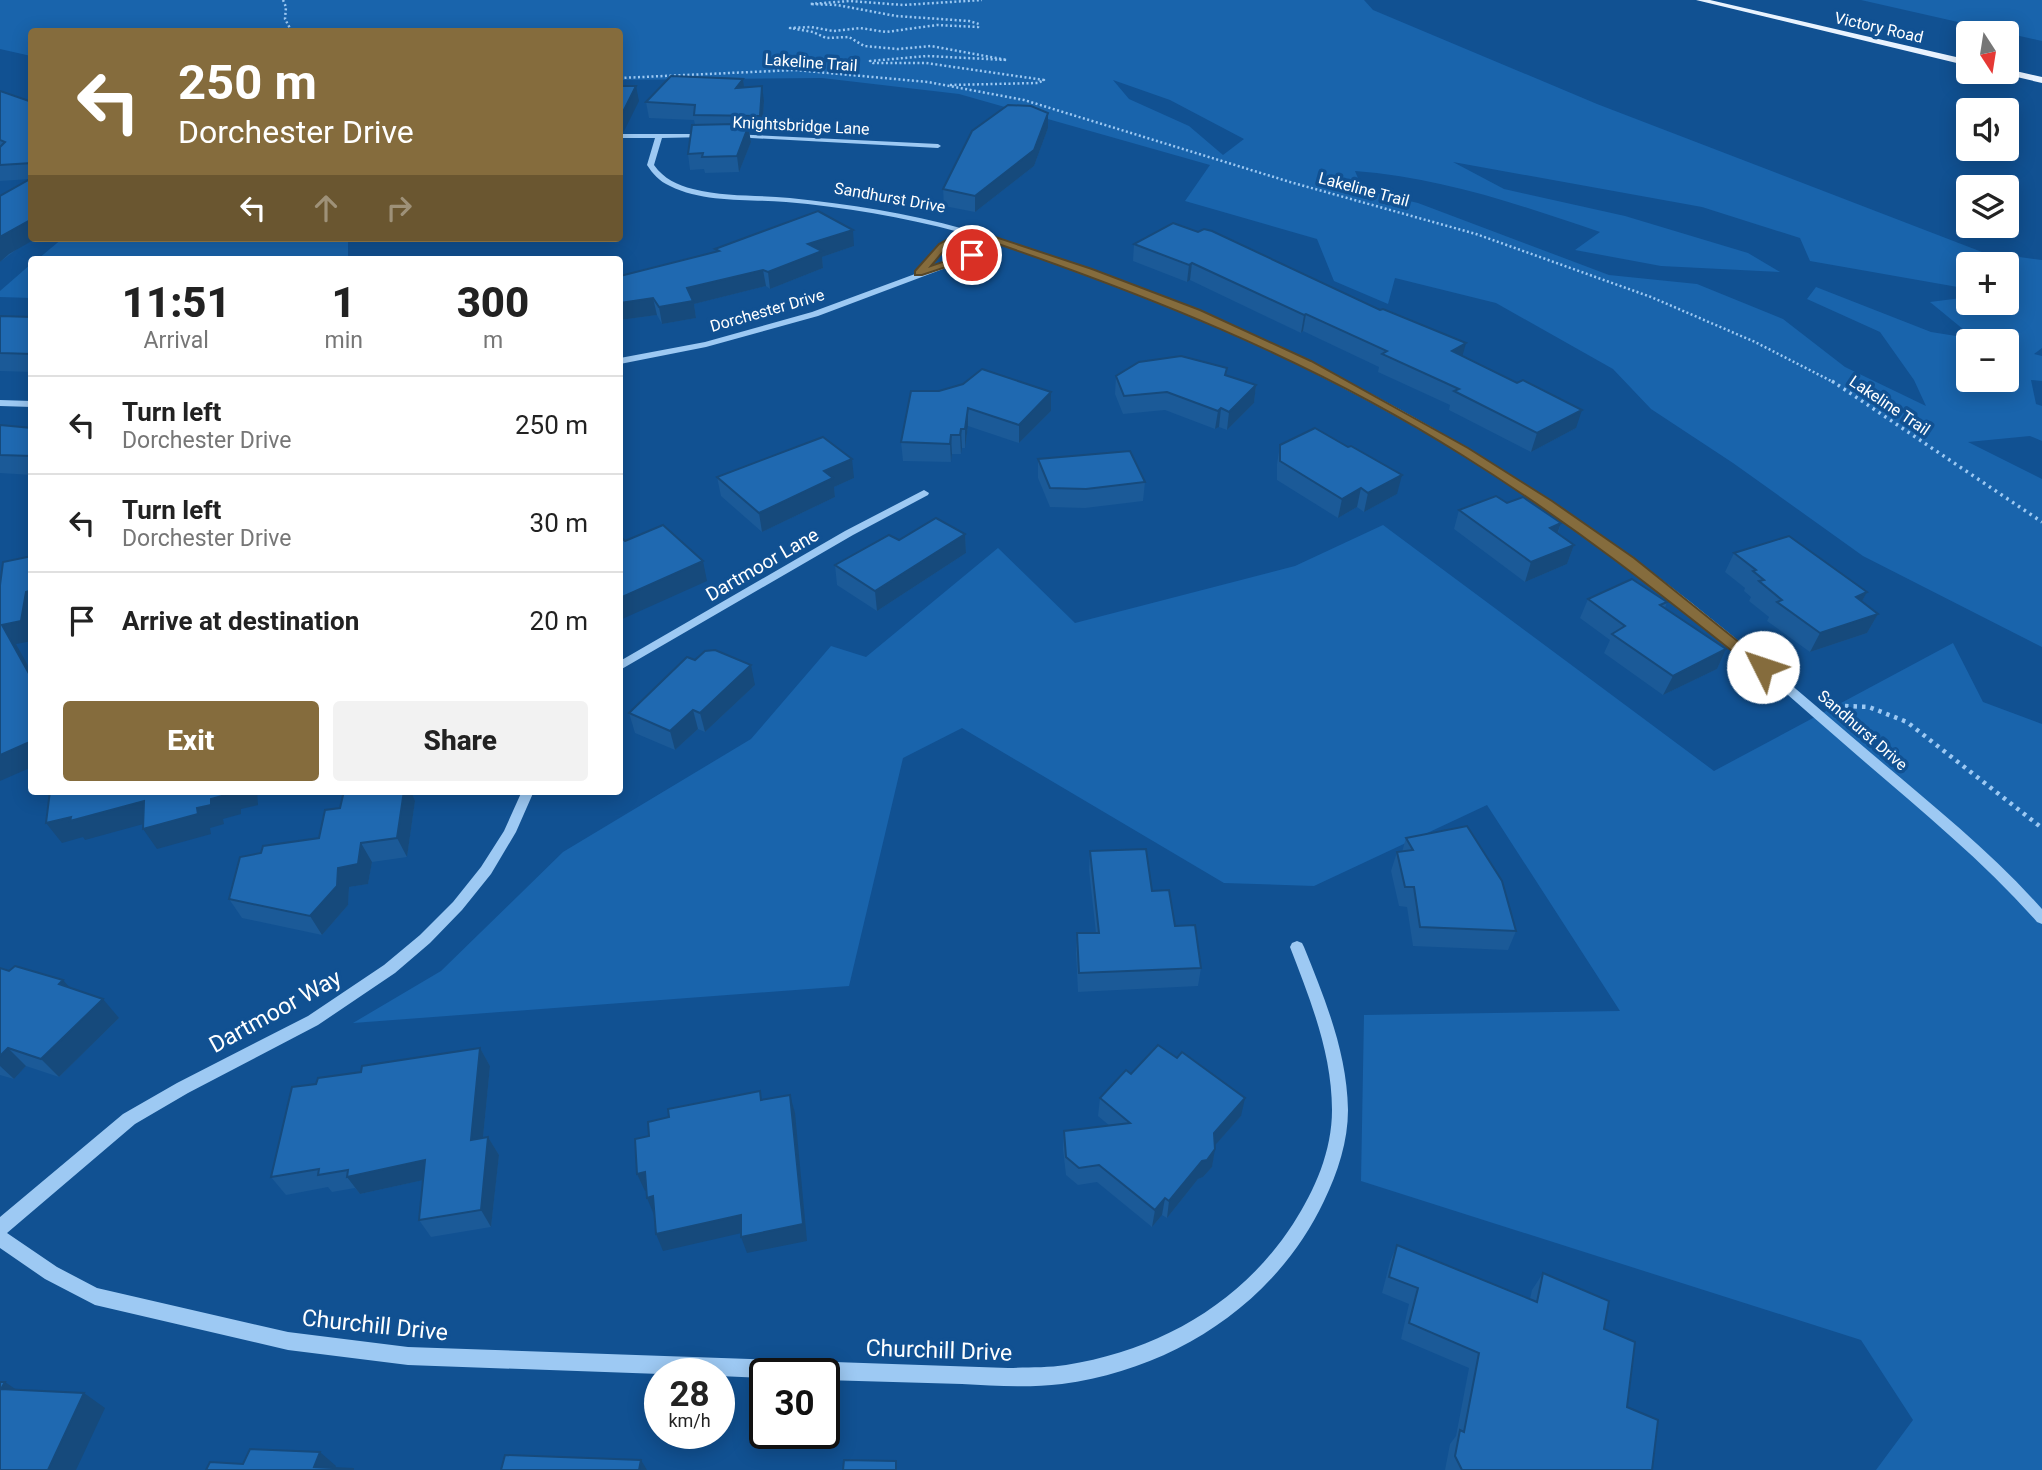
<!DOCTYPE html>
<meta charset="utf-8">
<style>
body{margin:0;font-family:Roboto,sans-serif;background:#f2f2f2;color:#222;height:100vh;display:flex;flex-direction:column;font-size:26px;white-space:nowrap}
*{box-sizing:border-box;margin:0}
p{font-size:23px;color:#767676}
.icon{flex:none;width:38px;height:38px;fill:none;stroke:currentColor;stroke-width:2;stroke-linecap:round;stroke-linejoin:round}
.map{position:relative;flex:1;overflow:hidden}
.panel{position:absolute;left:28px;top:256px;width:595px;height:539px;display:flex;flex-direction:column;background:#fff;border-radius:7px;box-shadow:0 4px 18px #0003}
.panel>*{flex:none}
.guide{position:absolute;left:28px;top:28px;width:595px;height:214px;border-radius:7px;box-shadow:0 4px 18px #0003;background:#856c3d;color:#fff;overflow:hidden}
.needle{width:46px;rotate:168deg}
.buttons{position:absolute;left:1956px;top:21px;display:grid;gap:14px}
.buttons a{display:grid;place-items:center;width:63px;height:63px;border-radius:7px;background:#fff;box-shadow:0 4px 18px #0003;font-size:35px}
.speed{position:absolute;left:644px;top:1358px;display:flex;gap:14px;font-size:35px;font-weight:700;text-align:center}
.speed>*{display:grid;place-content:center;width:91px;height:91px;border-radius:50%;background:#fff;box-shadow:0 4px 18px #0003;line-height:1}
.speed small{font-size:18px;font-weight:400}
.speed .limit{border:4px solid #111;border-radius:10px;background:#fff;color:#111}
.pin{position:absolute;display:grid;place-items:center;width:60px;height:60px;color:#fff;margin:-30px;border:4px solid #fff;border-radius:50%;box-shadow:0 2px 7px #0007}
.me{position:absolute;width:77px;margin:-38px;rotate:311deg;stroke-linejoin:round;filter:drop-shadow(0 0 5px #0008)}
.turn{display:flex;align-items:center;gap:24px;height:147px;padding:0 35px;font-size:32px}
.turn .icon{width:91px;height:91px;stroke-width:2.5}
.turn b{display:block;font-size:49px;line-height:60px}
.lanes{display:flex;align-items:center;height:66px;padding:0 35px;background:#0003;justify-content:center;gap:35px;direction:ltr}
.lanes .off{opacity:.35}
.eta{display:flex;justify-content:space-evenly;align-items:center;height:119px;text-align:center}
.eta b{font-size:42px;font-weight:800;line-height:49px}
.primary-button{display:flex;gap:14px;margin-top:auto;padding:14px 35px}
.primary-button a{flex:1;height:80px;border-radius:7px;background:#856c3d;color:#fff;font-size:28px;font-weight:800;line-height:80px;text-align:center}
.primary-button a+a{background:#f2f2f2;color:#222}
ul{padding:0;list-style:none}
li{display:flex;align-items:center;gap:21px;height:98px;padding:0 35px;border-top:2px solid #e0e0e0}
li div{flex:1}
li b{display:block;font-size:26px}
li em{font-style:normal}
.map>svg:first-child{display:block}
.green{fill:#1964ac;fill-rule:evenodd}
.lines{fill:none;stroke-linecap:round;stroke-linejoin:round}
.path-far2{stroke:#9dc9f3;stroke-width:2.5;stroke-dasharray:2 2.5;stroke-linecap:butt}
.path-far1{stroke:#9dc9f3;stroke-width:3.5;stroke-dasharray:2.5 4.5;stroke-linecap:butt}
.path{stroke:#9dc9f3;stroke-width:4.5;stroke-dasharray:3.5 5;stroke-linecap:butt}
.minor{fill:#9dc9f3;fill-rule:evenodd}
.major{fill:#e9f3ff;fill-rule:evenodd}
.wall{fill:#1b5a98}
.shaded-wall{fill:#164a7c}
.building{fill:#1f69b1;stroke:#164a7c;stroke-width:2}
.route{fill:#856c3d;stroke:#564628;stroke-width:2}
.labels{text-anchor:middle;stroke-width:7;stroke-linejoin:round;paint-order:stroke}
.far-street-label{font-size:16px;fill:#fff;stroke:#115192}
.street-label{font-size:19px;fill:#fff;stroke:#115192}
.near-street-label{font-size:23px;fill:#fff;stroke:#115192}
</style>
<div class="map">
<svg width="2042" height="1470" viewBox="0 0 2042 1470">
<rect width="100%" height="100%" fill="#115192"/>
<g class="green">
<path d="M0,0H1364L1373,10L1597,104L1982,252L2042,260V348L2034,354L2042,356V381L2031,380L2036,404L2042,406V441L2030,436L1968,442L2042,479V647L1863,556L1733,463L1651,409L1613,369L1496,303L1395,278L1388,304L1334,281L1317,239L1185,201L1210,165L959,94L822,78L620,80V32H32L31,56L0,49ZM1113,80L1170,100L1244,139L1223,155L1189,126L1129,99ZM1453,162L1702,207L1800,238L1810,261L1969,289V264H2007V303H1969V297L1930,302L1975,339L1931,332L1816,287L1807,299L1880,332L1914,380L1926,406L1845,367L1783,319L1697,284L1609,275L1418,203L1363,190L1355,171C1439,177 1521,205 1600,232L1575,250L1661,266L1780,272L1748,253L1625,216L1504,189ZM1969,341H2007V380H1969Z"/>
<polygon points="1862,0 2042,0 2042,41 1861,0"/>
<polygon points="63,238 348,238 348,259 38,259"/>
<polygon points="31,264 31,298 0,297 0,291"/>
<polygon points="1383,525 1714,771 1953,643 1983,702 2042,724 2042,1470 1876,1470 1913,1420 1861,1340 1361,1181 1364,1015 1620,1011 1487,805 1314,886 1224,883 962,728 903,758 849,986 353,1023 441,971 563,852 751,739 831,646 866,657 998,548 1075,623 1295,566"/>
</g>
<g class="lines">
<g class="path-far2">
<polyline points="283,0 286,7 285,19 292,32"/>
<polyline points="620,78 795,70 928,82 1024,100 1290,182 1476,234 1651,297 1755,342 1835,383"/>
<polyline points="950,85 1038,83 1044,80 926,63 873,63 870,61 927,56 1007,60 931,46 898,49 864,46 849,37 826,38 813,32 790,28 811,27 833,31 860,28 886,32 937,25 978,27 979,24 969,21 896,16 837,5 810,4 850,1 903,5 982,0"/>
</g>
<polyline class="path-far1" points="1832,381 2042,522"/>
<polyline class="path" points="1845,706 1869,707 1907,722 2042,828"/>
<g class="minor">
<path d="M620,134H709L710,135L707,137L662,138L654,165C664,179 677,185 693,189C725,197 758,195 790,198C849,204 907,213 964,229L968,228L971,231C1201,295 1444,418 1637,561C1711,616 1781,676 1851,736C1916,792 1985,845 2042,909V924L2037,922C1979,856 1909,801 1843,743C1772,681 1701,617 1624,562C1434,424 1223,315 998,244L975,257L818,316L706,347L620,364V358L705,342L812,312L915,274L940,244L959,232C903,217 844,207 786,202C748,199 704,203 670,186C659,181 653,174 647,165L655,138H620ZM966,234L991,241L969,253L927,269L946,248Z"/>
<polygon points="731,134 938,144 941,146 938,148 733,137 730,135"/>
<polygon points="0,400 32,401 32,407 0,406"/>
<polygon points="924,490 929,493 928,495 853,535 620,670 620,661 845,531"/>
<path d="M522,791H534L516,832L491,874L462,910L430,943L395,973L318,1025L188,1093L135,1124L7,1233L57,1267L97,1288L288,1332L408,1347L1008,1368C1027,1367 1047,1368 1066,1365C1159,1350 1241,1304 1293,1224C1315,1190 1332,1151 1332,1110C1332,1053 1310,999 1290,947L1292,943L1297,941L1302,943L1304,947C1325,999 1347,1052 1348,1110C1348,1141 1338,1172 1324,1201C1275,1304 1174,1369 1062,1384C1029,1388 995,1386 962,1384C916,1383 870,1381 824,1380V1374H765V1378L719,1376V1374H660L408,1365L288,1350L95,1305L45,1279L0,1248V1217L123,1114L177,1083L308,1016L384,965L420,935L453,902L481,867L504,831Z"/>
</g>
<g class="major">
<polygon points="1696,0 1710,0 1969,60 1969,66"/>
<polygon points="2007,69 2042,77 2042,83 2004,74 2003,72"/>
</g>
</g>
<g class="wall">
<polygon points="743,79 744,87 764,101 762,132 749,131 751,142 739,172 705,173 704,169 690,170 688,154 695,125 694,120 649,118 646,102"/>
<polygon points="0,91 32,102 32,238 0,262 0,196 30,179 0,181"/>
<polygon points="1048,113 1048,128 1034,166 975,212 944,206 943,189"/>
<polygon points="1173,223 1462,356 1576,428 1531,452 1449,410 1450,405 1378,372 1379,367 1303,331 1301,333 1190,280 1187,282 1133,261 1134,244"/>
<polygon points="854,246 822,257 823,268 770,289 766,286 694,304 696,318 662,324 657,315 620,320 716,251 715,249"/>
<polygon points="0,316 32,317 32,372 0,371"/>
<polygon points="1226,375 1256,385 1254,403 1227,430 1219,427 1215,429 1165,410 1123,414 1115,394 1116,376"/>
<polygon points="911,391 1051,392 1051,411 1019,443 968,426 965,448 962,448 961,454 952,454 951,462 903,461 901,442"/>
<polygon points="0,425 32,428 32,475 0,473"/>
<polygon points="1280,445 1397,494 1364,512 1357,507 1338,518 1277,480 1277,464"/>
<polygon points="1038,459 1145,482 1143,501 1085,508 1050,507 1038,478"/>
<polygon points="717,477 854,478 834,487 835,497 762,532 721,496"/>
<polygon points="1507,503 1561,523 1558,533 1574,545 1567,564 1525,582 1454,529 1459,510"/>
<polygon points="965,534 966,553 877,611 837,585 835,565 899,540"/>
<polygon points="1734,553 1867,592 1862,601 1878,614 1867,633 1810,652 1767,621 1769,617 1749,601 1751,597 1744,591 1745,588 1725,572"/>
<polygon points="1588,599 1667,602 1665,608 1726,649 1717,669 1663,695 1604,653 1610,640 1580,618"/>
<polygon points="755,685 705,732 698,729 675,750 635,733 629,713"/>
<polygon points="344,791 411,791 415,801 407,857 372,862 368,884 349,887 348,905 322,935 242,918 229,899 261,853 319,838 340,808"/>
<polygon points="1406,838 1516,931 1508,950 1413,946 1407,907 1399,906 1391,871 1397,852 1402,852"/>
<polygon points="1090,851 1152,891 1201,968 1198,986 1078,992 1076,952 1077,933 1096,933 1089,870"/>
<polygon points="0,968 71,988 119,1018 59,1077 26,1066 14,1079 0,1075"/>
<polygon points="480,1048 490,1066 483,1138 488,1137 499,1155 491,1227 431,1237 419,1220 423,1180 360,1194 355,1188 332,1192 328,1187 286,1195 271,1177 316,1084 361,1072"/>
<polygon points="1131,1074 1241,1116 1215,1145 1212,1167 1203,1177 1198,1179 1167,1218 1162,1215 1152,1227 1097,1182 1078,1185 1066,1175 1063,1149 1064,1131 1110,1126 1098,1116 1100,1098"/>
<polygon points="1397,1245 1530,1299 1532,1290 1543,1273 1604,1329 1627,1407 1652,1470 1445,1470 1450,1444 1456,1436 1469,1368 1401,1339 1409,1304 1382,1293 1390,1262"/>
</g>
<g class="shaded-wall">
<polygon points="743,79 745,94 736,88"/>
<polygon points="636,86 639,101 624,131 620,132 620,116"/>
<polygon points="762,86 764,101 762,132 760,116"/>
<polygon points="1048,113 1048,128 1034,166 975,212 975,196"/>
<polygon points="748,127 751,142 739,172 737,156"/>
<polygon points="32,219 32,238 37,238 9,254 0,262 0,237"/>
<polygon points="853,230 854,246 822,257 823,268 770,289 768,272 808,244"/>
<polygon points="1192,263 1190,280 1187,282 1189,265"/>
<polygon points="763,270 766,286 694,304 696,318 662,324 659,307 687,288"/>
<polygon points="653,298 657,315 620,320 620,303"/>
<polygon points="1306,314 1303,331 1301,333 1304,315"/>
<polygon points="1466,343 1461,361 1452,351"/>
<polygon points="1256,385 1254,403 1227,430 1229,412"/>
<polygon points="1051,392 1051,411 1019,443 1019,425"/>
<polygon points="968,408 968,426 965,448 965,429"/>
<polygon points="1221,408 1219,427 1215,429 1218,411"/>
<polygon points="1582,410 1576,428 1531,452 1537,433"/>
<polygon points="961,429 962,448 961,454 960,435"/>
<polygon points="951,435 952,454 951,462 950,444"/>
<polygon points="852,459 854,478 834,487 835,497 762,532 759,513 824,471"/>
<polygon points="1402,475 1397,494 1364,512 1368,493"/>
<polygon points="1361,488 1357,507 1338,518 1342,499"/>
<polygon points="1561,523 1554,542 1550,528"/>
<polygon points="965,534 966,553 877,611 875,591"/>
<polygon points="1574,545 1567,564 1525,582 1531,562"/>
<polygon points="703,561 707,581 620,620 620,598"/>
<polygon points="32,590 32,641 16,644 32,673 32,680 2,625 26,592"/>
<polygon points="1867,592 1856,612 1856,597"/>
<polygon points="1878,614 1867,633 1810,652 1820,633"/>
<polygon points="1726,649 1717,669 1663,695 1673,676"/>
<polygon points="751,665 755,685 705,732 700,713"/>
<polygon points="693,710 698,729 675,750 670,731"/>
<polygon points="32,741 32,767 0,781 0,755"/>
<polygon points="229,791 257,791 258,805 241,809 241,814 223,819 224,824 210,828 211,834 157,849 143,829 197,808 211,799"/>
<polygon points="404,791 411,791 415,801 407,857 397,838"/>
<polygon points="144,801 158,820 85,840 83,837 62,843 46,823"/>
<polygon points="361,843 372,862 368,884 349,887 348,905 322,935 310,916 338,868"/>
<polygon points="63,980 80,999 59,984"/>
<polygon points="103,999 119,1018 59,1077 41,1059"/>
<polygon points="8,1048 26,1066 14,1079 0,1066 0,1056"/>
<polygon points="480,1048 490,1066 481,1158 471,1140"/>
<polygon points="790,1095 795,1113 807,1241 747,1253 741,1237"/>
<polygon points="1245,1098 1241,1116 1210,1151 1214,1133"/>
<polygon points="488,1137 499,1155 491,1227 481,1210"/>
<polygon points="1215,1149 1212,1167 1203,1177 1198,1179 1167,1218 1169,1201 1202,1161"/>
<polygon points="425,1160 437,1177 360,1194 347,1177"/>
<polygon points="645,1172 652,1189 645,1191 637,1174"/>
<polygon points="653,1196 654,1215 647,1198"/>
<polygon points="1165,1198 1162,1215 1152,1227 1155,1210"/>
<polygon points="741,1215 746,1232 663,1251 656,1234"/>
<polygon points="5,1382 27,1397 1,1389"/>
<polygon points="84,1393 105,1408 76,1470 48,1470"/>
<polygon points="320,1452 336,1466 334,1470 314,1467"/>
<polygon points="641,1460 647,1470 639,1470"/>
</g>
<g class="building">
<polygon points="671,76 743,79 736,88 762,86 760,116 694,115 695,105 646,102"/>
<polygon points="620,86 636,86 621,116 620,116"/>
<polygon points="0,91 32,102 32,163 0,165 0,147 5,142 0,140"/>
<polygon points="1008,105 1031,106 1048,113 1034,150 975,196 943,189 972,131"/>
<polygon points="735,124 748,127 737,156 702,157 703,153 688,154 692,125"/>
<polygon points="32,178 32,219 0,237 0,196"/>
<polygon points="818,211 853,230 808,244 822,251 768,272 763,270 687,288 693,301 659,307 653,298 620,303 620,276 719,251 715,249"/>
<polygon points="1173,223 1198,232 1204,229 1212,231 1380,310 1383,309 1466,343 1452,351 1517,383 1523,380 1582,410 1537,433 1454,391 1459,389 1382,354 1387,351 1306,314 1304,315 1192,263 1189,265 1134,244"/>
<polygon points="0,316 32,317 32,354 0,353"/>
<polygon points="1181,356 1227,368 1225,375 1256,385 1229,412 1221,408 1218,411 1167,392 1124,396 1116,376 1139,362"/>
<polygon points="982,369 1051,392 1019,425 968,408 965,429 961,429 960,435 951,435 950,444 901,442 911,391 939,391 963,384"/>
<polygon points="0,425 32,428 32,456 0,455"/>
<polygon points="1315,428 1348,447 1351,446 1402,475 1368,493 1361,488 1342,499 1280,461 1280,445"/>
<polygon points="823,437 852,459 824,471 833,478 759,513 717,477"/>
<polygon points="1130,451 1145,482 1086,489 1050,488 1038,459"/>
<polygon points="1496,496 1507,503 1523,497 1561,523 1550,528 1574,545 1531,562 1459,510"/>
<polygon points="936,518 965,534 875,591 835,565 889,535 899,540"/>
<polygon points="663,525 703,561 620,598 620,536 625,541"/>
<polygon points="1789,536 1867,592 1856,597 1878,614 1820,633 1777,602 1782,600 1759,581 1764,580 1753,571 1756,570 1734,553"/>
<polygon points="32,556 32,590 26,592 21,621 2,625 32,679 32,741 0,755 0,585 3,562"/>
<polygon points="1632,579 1667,602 1660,605 1726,649 1673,676 1612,634 1625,626 1588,599"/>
<polygon points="715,650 751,665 700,713 693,710 670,731 629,713 687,657 695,660 705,651"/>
<polygon points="50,791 229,791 229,794 211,799 211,805 197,808 198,814 143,829 144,801 70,821 71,817 46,823"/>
<polygon points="344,791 404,791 397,838 361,843 358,864 338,868 337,886 310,916 229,899 240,857 261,853 263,846 319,838 325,810 340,808"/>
<polygon points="1467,826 1502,881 1516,931 1420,927 1414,887 1405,887 1397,852 1413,850 1406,838"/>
<polygon points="1146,849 1152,891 1169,890 1175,926 1195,925 1201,968 1079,973 1077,933 1099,933 1090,851"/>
<polygon points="15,966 63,980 59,984 103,999 41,1059 8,1048 0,1056 0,968 9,971"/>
<polygon points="1158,1045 1177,1058 1182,1052 1245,1098 1214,1133 1215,1149 1207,1160 1202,1161 1169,1201 1165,1198 1155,1210 1099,1165 1079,1168 1066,1157 1064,1131 1130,1123 1100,1098 1126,1070 1131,1074"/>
<polygon points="480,1048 471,1140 488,1137 481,1210 419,1220 425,1160 347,1177 348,1170 318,1175 319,1169 271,1177 292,1087 316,1084 318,1078 361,1072 362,1066"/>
<polygon points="760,1091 761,1100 790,1095 803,1224 741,1237 741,1215 656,1234 653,1196 647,1198 645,1172 637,1174 635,1139 649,1136 648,1122 669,1117 668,1109"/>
<polygon points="1397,1245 1537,1302 1543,1273 1609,1301 1604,1329 1635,1342 1627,1407 1658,1420 1652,1470 1462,1470 1455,1456 1460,1430 1464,1432 1479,1353 1409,1323 1418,1288 1389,1277"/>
<polygon points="0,1382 5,1382 1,1389 84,1393 48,1470 0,1470"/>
<polygon points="250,1449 320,1452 314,1467 353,1469 353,1470 206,1470 210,1462 243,1464"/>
<polygon points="505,1455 641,1460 639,1470 501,1470"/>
<polygon points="844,1460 896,1461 896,1470 843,1470"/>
</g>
<path class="route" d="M968,228L1092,269L1200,310L1311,361L1468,448L1552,501L1634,558L1770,667L1768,671H1757C1660,593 1568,521 1462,455C1306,357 1143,293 969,234L946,248L931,266L972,252L976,253V257L922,275H915V271L939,244Z"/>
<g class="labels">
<g class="far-street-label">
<text transform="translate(1879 27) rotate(13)" y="6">Victory Road</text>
<text transform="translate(811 62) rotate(4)" y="6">Lakeline Trail</text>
<text transform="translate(801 125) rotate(3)" y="6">Knightsbridge Lane</text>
<text transform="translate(1364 189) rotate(15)" y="6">Lakeline Trail</text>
<text transform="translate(890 197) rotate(10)" y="6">Sandhurst Drive</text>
<text transform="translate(767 310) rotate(-16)" y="6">Dorchester Drive</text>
<text transform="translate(1890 405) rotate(34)" y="6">Lakeline Trail</text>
<text transform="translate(1863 730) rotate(41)" y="6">Sandhurst Drive</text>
</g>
<g class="street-label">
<text transform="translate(762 564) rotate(-30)" y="7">Dartmoor Lane</text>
</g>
<g class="near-street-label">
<text transform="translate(275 1011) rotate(-29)" y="8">Dartmoor Way</text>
<text transform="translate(375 1325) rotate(6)" y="8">Churchill Drive</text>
<text transform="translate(939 1350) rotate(2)" y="8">Churchill Drive</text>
</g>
</g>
</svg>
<div class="buttons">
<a><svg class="needle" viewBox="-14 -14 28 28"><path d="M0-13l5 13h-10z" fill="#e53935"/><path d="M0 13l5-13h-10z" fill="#767676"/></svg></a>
<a><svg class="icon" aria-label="sound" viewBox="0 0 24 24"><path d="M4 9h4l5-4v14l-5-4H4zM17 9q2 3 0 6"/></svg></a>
<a><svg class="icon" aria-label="layers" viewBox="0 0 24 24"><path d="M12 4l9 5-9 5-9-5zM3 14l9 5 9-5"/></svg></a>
<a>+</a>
<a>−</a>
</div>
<div class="speed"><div>28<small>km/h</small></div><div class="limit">30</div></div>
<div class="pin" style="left:972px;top:255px;background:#d93025"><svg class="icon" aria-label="arrive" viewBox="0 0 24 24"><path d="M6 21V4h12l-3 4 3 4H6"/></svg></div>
<svg class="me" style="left:1763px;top:667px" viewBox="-20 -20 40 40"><circle r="19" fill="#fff"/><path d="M0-13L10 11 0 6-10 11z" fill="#856c3d"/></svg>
<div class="guide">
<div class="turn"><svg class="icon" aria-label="left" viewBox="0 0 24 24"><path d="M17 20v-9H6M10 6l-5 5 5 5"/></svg><div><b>250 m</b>Dorchester Drive</div></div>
<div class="lanes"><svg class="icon" aria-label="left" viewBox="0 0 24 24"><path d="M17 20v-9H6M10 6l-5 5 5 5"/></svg><svg class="icon off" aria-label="ahead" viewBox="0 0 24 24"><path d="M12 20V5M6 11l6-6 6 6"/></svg><svg class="icon off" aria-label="right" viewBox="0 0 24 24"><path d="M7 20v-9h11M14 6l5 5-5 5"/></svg></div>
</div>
<section class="panel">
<div class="eta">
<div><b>11:51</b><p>Arrival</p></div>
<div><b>1</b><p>min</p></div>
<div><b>300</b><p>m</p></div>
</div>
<ul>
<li><svg class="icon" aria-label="left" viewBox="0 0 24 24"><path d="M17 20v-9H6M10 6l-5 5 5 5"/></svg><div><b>Turn left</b><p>Dorchester Drive</p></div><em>250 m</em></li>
<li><svg class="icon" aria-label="left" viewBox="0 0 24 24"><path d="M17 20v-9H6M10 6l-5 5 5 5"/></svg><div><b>Turn left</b><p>Dorchester Drive</p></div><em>30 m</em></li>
<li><svg class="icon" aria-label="arrive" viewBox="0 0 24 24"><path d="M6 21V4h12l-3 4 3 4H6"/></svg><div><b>Arrive at destination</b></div><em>20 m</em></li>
</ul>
<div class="primary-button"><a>Exit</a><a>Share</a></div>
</section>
</div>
